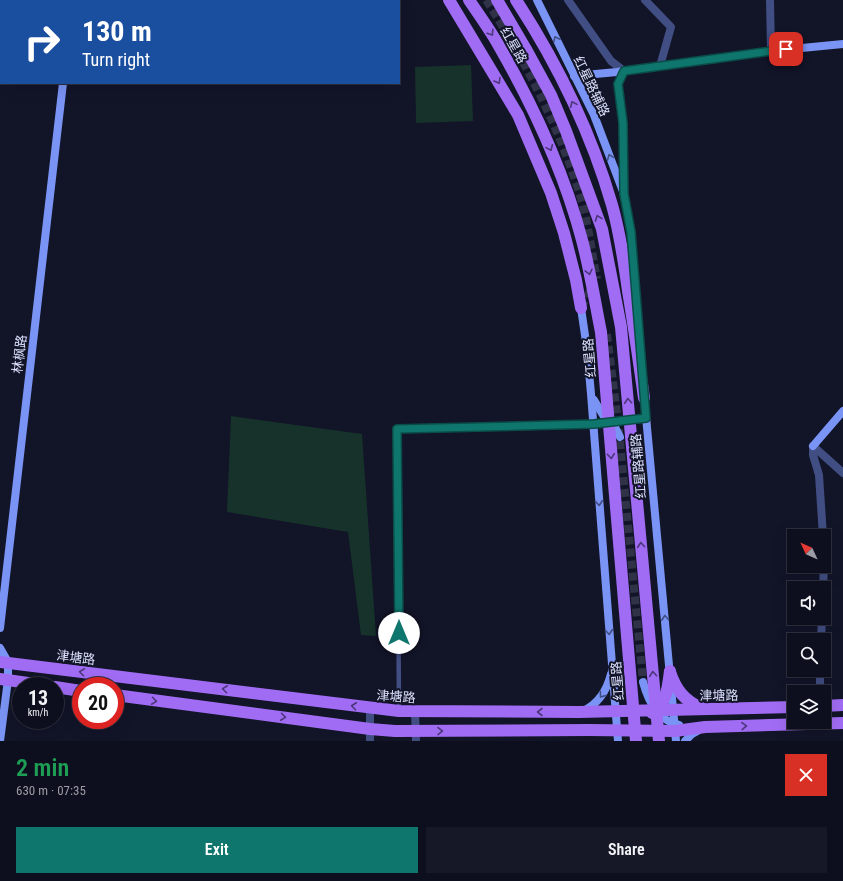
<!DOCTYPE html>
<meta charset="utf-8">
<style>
body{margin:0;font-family:"Roboto Condensed","Noto Sans SC",sans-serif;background:#171827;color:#f1f3f6;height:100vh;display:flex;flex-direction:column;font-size:15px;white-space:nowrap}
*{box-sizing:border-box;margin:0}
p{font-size:13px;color:#9b9ca4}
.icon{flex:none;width:22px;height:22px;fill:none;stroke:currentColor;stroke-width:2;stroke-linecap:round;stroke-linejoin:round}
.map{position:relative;height:741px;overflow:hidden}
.sheet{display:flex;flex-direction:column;background:#0e0f1e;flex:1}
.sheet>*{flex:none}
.hud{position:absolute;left:0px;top:0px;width:400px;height:84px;box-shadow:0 4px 16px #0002,0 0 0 1px #2e2f3c;background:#1a4fa0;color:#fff;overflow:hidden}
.needle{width:26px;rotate:314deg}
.buttons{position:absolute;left:787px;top:529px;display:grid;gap:8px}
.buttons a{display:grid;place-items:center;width:44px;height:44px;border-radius:0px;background:#0e0f1e;box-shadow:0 4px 16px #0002,0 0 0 1px #2e2f3c;font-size:20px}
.speed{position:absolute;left:12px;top:677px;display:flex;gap:8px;font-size:20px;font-weight:700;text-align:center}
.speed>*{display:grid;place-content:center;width:52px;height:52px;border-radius:50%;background:#0e0f1e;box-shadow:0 4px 16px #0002,0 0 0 1px #2e2f3c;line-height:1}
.speed small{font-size:10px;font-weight:400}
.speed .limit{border:6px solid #d22;background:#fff;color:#111}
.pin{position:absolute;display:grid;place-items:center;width:34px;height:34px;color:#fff;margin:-17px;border-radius:8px;box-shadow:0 2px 6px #0006}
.me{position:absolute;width:44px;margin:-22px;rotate:0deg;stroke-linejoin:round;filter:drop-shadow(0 0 3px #0008)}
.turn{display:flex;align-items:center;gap:14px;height:84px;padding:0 16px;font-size:18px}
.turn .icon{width:52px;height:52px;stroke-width:2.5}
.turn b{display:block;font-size:28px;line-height:34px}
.round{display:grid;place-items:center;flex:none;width:42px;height:42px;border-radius:0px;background:#171827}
.summary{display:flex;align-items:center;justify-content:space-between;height:68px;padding:0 16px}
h1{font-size:24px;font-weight:600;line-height:30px;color:#1e9e55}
.action{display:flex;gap:8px;margin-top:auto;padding:8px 16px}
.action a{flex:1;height:46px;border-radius:0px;background:#0f766e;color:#fff;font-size:16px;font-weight:600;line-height:46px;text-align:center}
.action a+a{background:#171827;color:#f1f3f6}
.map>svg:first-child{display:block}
.green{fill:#16322a}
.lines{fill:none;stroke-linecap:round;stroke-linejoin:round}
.secondary-tunnel{stroke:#303348;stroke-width:8;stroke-dasharray:8 4;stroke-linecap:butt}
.lane{stroke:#414e83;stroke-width:4.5}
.street{stroke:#414e83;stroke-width:8}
.secondary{stroke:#7a94f5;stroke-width:8}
.primary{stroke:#a16cf4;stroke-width:12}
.primary-bridge{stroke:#a16cf4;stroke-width:12}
.oneway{stroke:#4b377a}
.oneway2{stroke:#414e84}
.route-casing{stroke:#0a4d48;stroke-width:10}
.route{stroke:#0f766e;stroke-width:7}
.labels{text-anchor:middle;stroke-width:4;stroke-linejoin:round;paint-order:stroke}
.street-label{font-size:13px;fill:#dce0fc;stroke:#121428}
</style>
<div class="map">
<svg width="843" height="741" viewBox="0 0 843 741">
<rect width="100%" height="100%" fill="#121428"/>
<g class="green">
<polygon points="0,0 52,0 53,1 1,1 0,20"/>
<polygon points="306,0 379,0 380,1 307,1"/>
<polygon points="471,65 473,121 416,123 415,67"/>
<polygon points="231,416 362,434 376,636 361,635 348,532 227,512"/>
</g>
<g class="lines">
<g class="secondary-tunnel">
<path d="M486,0C526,62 561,131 582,202C589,227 592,254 597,279"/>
<polyline points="581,308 593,285"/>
<polyline points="607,334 618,421 643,682"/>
</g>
<polyline class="lane" points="399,711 397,429 594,424 646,418"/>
<g class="street">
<polyline points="568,0 611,61 624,71 618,84 623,123 624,193"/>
<polyline points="645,0 671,27 660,66"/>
<polyline points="770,0 771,51"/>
<polyline points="813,446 813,455 819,475 823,536"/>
<polyline points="813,446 843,473"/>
<polyline points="824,545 824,555"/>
<polyline points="823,588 824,566"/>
<polyline points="821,640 822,618"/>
<polyline points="820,692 820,670"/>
<polyline points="370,708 370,741"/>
<polyline points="415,711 416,741"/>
</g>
<g class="secondary">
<polyline points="60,0 60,1"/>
<polyline points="537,0 594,115 624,194 631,232 639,329"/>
<polyline points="574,76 617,72 771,51 843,44"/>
<polyline points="581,308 587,349 591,394 618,741"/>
<polyline points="644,395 676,741"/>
<polyline points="594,400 603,415 614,425 620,437"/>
<polyline points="813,446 843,411"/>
<polyline points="0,628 63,83"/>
<polyline points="0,648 8,662 8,680 0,741"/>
<path d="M643,682C648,701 657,720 679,725"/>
<path d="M583,711C598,704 607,690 611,674"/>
<polyline points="685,741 692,734 699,730"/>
</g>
<g class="primary">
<polyline points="449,0 518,115 551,193 564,233 576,280 581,308"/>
<polyline points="0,662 399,711 579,712 794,707"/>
<path d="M670,672C676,690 684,700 701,708"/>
<polyline points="0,679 49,686"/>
<polyline points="55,687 81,691"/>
<polyline points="115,695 370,729 395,731 589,730 675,731 705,727 843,723"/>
<polyline points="824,706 843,705"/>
<path d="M652,713C667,704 668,686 670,671"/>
</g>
<g class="primary-bridge">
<path d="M469,0C479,15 490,30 499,46C534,107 564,172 582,240C590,270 595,302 601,332L636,741"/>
<polyline points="497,0 527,51 551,95 566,131 602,229 621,327 659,741"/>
<path d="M516,0C557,63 591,132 612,205C620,233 624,262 628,291C634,327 639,362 644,398"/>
</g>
</g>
<defs><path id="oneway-chevron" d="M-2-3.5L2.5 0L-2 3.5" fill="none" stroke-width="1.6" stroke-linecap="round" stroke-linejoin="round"/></defs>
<g class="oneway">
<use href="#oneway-chevron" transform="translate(491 33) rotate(57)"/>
<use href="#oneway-chevron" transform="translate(498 81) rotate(59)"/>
<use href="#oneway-chevron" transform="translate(573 104) rotate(-114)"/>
<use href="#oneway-chevron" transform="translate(550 148) rotate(66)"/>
<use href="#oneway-chevron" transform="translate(598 218) rotate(-110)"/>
<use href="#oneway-chevron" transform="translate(589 272) rotate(77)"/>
<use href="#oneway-chevron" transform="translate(628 401) rotate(-95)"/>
<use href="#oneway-chevron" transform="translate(611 456) rotate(85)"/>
<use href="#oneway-chevron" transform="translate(641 545) rotate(-95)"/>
<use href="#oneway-chevron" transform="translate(82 672) rotate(-173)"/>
<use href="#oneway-chevron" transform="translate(653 674) rotate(-95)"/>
<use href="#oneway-chevron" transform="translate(225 689) rotate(-173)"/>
<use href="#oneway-chevron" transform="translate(154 701) rotate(8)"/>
<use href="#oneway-chevron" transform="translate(354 706) rotate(-173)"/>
<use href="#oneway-chevron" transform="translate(540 712) rotate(-180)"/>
<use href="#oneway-chevron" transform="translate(283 717) rotate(8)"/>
<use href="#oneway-chevron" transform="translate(744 726) rotate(-2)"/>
<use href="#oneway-chevron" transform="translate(440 731) rotate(-1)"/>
</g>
<g class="oneway2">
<use href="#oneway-chevron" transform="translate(556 39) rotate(-116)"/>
<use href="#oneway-chevron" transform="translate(610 157) rotate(-111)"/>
<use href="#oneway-chevron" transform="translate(599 503) rotate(85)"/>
<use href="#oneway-chevron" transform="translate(665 618) rotate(-95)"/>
<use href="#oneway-chevron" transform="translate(609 632) rotate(85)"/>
<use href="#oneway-chevron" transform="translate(602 695) rotate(126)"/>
</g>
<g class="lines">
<g class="route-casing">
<polyline id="route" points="399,633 397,429 594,424 646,418 631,232 624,194 623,123 618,84 624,71 786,49"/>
</g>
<use href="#route" class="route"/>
</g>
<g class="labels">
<g class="street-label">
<text transform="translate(514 45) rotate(60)" y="5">红星路</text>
<text transform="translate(592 86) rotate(64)" y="5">红星路辅路</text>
<text transform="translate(19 354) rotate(-83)" y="5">林枫路</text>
<text transform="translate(589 358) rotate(-95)" y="5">红星路</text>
<text transform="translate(638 466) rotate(-95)" y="5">红星路辅路</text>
<text transform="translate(76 657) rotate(7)" y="5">津塘路</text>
<text transform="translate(617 681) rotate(-95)" y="5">红星路</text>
<text transform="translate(719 695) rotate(-1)" y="5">津塘路</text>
<text transform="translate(396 696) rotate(4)" y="5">津塘路</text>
</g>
</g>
</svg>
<div class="buttons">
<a><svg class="needle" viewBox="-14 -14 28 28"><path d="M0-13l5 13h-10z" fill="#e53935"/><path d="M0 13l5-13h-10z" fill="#9b9ca4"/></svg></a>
<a><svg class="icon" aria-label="sound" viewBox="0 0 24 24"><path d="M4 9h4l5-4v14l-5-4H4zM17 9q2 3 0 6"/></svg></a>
<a><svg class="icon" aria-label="search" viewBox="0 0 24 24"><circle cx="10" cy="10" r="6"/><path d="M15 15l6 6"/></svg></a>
<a><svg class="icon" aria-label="layers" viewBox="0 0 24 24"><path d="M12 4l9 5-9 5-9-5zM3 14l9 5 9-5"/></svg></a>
</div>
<div class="speed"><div>13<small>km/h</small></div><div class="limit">20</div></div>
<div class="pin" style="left:786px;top:49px;background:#d93025"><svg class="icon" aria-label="arrive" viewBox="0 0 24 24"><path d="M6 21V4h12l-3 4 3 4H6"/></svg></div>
<svg class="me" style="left:399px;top:633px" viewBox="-20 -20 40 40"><circle r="19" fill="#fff"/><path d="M0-13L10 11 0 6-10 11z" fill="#0f766e"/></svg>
<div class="hud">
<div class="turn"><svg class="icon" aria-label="right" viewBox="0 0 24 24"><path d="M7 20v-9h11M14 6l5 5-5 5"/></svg><div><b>130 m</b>Turn right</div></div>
</div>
</div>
<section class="sheet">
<div class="summary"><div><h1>2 min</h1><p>630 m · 07:35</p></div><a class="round" style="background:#d93025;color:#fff"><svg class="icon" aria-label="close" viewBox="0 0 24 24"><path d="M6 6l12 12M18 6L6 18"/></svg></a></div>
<div class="action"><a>Exit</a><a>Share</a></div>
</section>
